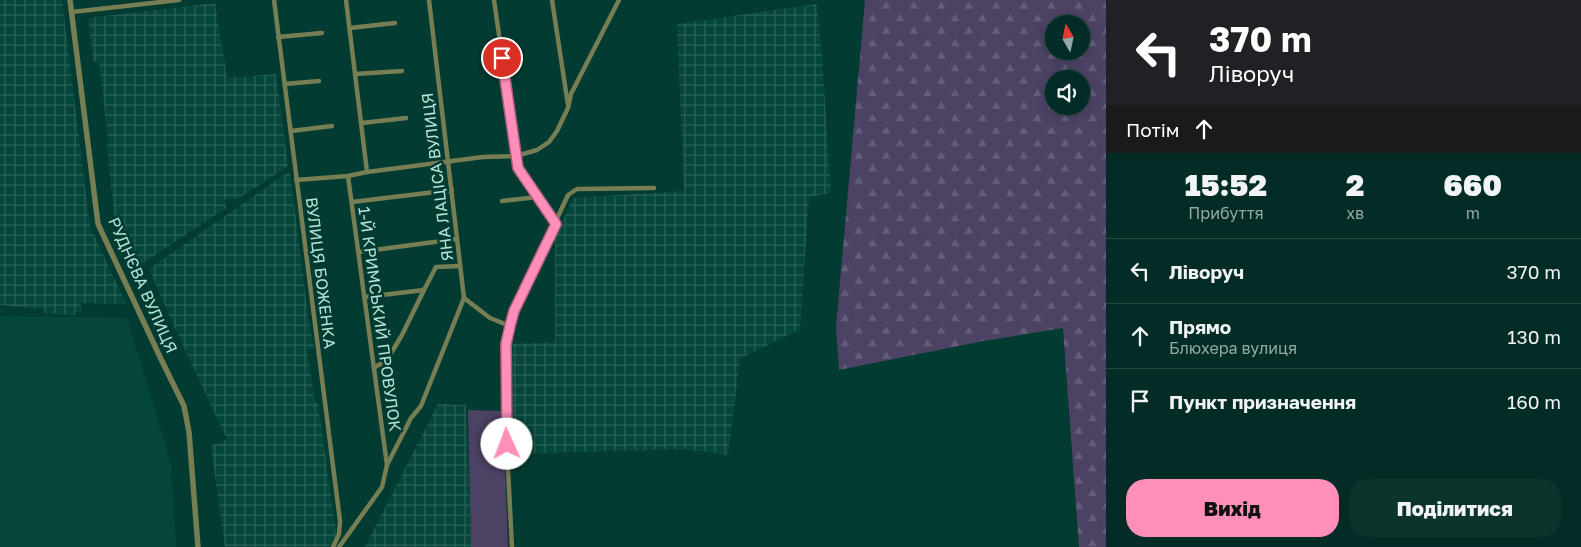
<!DOCTYPE html>
<html lang="uk">
<meta charset="utf-8">
<style>
body{margin:0;font-family:"Golos Text",sans-serif;background:#0c342d;color:#f1f3f6;height:100vh;display:flex;flex-direction:column;font-size:19px;white-space:nowrap}
*{box-sizing:border-box;margin:0}
p{font-size:16px;color:#96a7a7}
.icon{flex:none;width:28px;height:28px;fill:none;stroke:currentColor;stroke-width:2;stroke-linecap:round;stroke-linejoin:round}
.map{position:relative;flex:1;overflow:hidden}
.drawer{display:flex;flex-direction:column;background:#022c25;width:475px}
.drawer>*{flex:none}
.guide{background:#202124;color:#fff;overflow:hidden}
.needle{width:32px;rotate:351deg}
.buttons{position:absolute;left:1045px;top:15px;display:grid;gap:10px}
.buttons a{display:grid;place-items:center;width:45px;height:45px;border-radius:50%;background:#022c25;box-shadow:0 2px 12px #0003,0 0 0 1px #234842;font-size:25px}
.pin{position:absolute;display:grid;place-items:center;width:42px;height:42px;color:#fff;margin:-21px;border:2px solid #fff;border-radius:50%;box-shadow:0 1px 5px #0007}
.me{position:absolute;width:55px;margin:-28px;rotate:358deg;stroke-linejoin:round;filter:drop-shadow(0 0 4px #0008)}
.turn{display:flex;align-items:center;gap:18px;height:105px;padding:0 20px;font-size:22px}
.turn .icon{width:65px;height:65px;stroke-width:2.5}
.turn b{display:block;font-size:35px;line-height:42px}
.then{display:flex;align-items:center;height:48px;padding:0 20px;background:#0003;gap:10px;font-size:19px}
.eta{display:flex;justify-content:space-evenly;align-items:center;height:85px;text-align:center}
.eta b{font-size:30px;font-weight:800;line-height:35px}
.button{display:flex;gap:10px;margin-top:auto;padding:10px 20px}
.button a{flex:1;height:58px;border-radius:20px;background:#ff8eb9;color:#111;font-size:20px;font-weight:800;line-height:58px;text-align:center}
.button a+a{background:#0c342d;color:#f1f3f6}
ul{padding:0;list-style:none}
li{display:flex;align-items:center;gap:15px;height:65px;padding:0 20px;border-top:1px solid #234842}
li div{flex:1}
li b{display:block;font-size:19px}
li em{font-style:normal}
main{display:flex;flex:1;min-height:0}
.map>svg:first-child{display:block}
.built{fill:#06473c}
.industrial{fill:url(#industrial-grid)}
.grass{fill:#4c4264}
.forest{fill:url(#forest-firs);fill-rule:evenodd}
.lines{fill:none;stroke-linecap:round;stroke-linejoin:round}
.minor{stroke:#777e53;stroke-width:4.5}
.tertiary{stroke:#777e53;stroke-width:5.5}
.route-casing{stroke:#a65c78;stroke-width:12}
.route{stroke:#ff8eb9;stroke-width:9}
.labels{text-anchor:middle;stroke-width:5;stroke-linejoin:round;paint-order:stroke}
.street-label{font-size:16px;fill:#b7e2d6;stroke:#023b31}
</style>
<main>
<div class="map">
<svg width="1106" height="547" viewBox="0 0 1106 547">
<defs>
<pattern id="industrial-grid" width="8" height="8" patternUnits="userSpaceOnUse" patternTransform="scale(1.25)"><rect width="8" height="8" fill="#06473c"/><path d="M0 4h8M4 0v8" fill="none" stroke="#286157"/></pattern>
<pattern id="forest-firs" width="22" height="20" patternUnits="userSpaceOnUse" patternTransform="scale(1.25)"><rect width="22" height="20" fill="#4c4264"/><path d="M5 1l3.5 6h-7zM16 11l3.5 6h-7z" fill="#645d79"/></pattern>
</defs>
<rect width="100%" height="100%" fill="#023b31"/>
<polygon class="built" points="0,316 127,318 171,464 176,547 0,547"/>
<g class="industrial">
<polygon points="0,0 62,0 90,226 126,304 81,303 81,312 76,312 75,315 44,313 43,309 0,305"/>
<polygon points="215,3 227,78 276,74 288,166 241,197 224,200 226,208 136,268 115,221 107,150 108,139 99,62 93,62 88,18"/>
<polygon points="817,4 822,57 831,193 809,197 800,329 740,359 728,455 681,449 515,454 511,344 555,342 555,239 573,198 684,191 677,24"/>
<polygon points="290,172 308,316 314,348 307,350 315,403 318,403 336,534 329,547 225,547 211,446 227,439 183,346 149,269 287,173"/>
<polygon points="438,404 466,405 471,547 365,547"/>
</g>
<polygon class="grass" points="468,410 503,411 508,547 471,547"/>
<path class="forest" d="M865,0H1106V547H1079L1063,328L984,341L839,370L836,327ZM1054,24H1081V51H1054ZM1054,79H1081V106H1054Z"/>
<g class="lines">
<g class="minor">
<polyline points="274,0 340,521 339,534 333,547"/>
<polyline points="346,0 367,172"/>
<polyline points="429,0 464,298 490,318 510,326"/>
<polyline points="494,0 518,167 556,224"/>
<polyline points="552,0 568,105"/>
<polyline points="72,12 179,0"/>
<polyline points="350,28 395,23"/>
<polyline points="278,37 322,33"/>
<polyline points="355,74 402,71"/>
<polyline points="285,84 319,81"/>
<polyline points="362,123 406,118"/>
<polyline points="291,131 332,126"/>
<polyline points="348,176 387,465"/>
<polyline points="296,180 348,176 367,172 483,157 516,156 537,150 549,142 557,131 568,108 571,94 619,0"/>
<polyline points="502,201 538,197"/>
<polyline points="352,202 452,190"/>
<polyline points="359,252 457,239"/>
<polyline points="365,297 424,290"/>
<polyline points="375,367 387,360 402,335 424,290 436,267 460,266"/>
<polyline points="339,547 382,487 387,465 411,418 421,406 464,298"/>
<polyline points="512,547 506,430 506,344 514,311 568,195 577,189 654,188"/>
</g>
<polyline class="tertiary" points="70,0 98,224 160,357 184,406 189,432 198,547"/>
</g>
<g class="lines">
<g class="route-casing">
<polyline id="route" points="502,58 518,168 556,224 514,311 510,326 506,344 507,444"/>
</g>
<use href="#route" class="route"/>
</g>
<g class="labels">
<g class="street-label">
<text transform="translate(437 177) rotate(-97)" y="6">ЯНА ЛАЦІСА ВУЛИЦЯ</text>
<text transform="translate(321 273) rotate(83)" y="6">ВУЛИЦЯ БОЖЕНКА</text>
<text transform="translate(143 285) rotate(66)" y="6">РУДНЄВА ВУЛИЦЯ</text>
<text transform="translate(380 319) rotate(82)" y="6">1-Й КРИМСЬКИЙ ПРОВУЛОК</text>
</g>
</g>
</svg>
<div class="buttons">
<a><svg class="needle" viewBox="-14 -14 28 28"><path d="M0-13l5 13h-10z" fill="#e53935"/><path d="M0 13l5-13h-10z" fill="#96a7a7"/></svg></a>
<a><svg class="icon" aria-label="sound" viewBox="0 0 24 24"><path d="M4 9h4l5-4v14l-5-4H4zM17 9q2 3 0 6"/></svg></a>
</div>
<div class="pin" style="left:502px;top:58px;background:#d93025"><svg class="icon" aria-label="arrive" viewBox="0 0 24 24"><path d="M6 21V4h12l-3 4 3 4H6"/></svg></div>
<svg class="me" style="left:507px;top:444px" viewBox="-20 -20 40 40"><circle r="19" fill="#fff"/><path d="M0-13L10 11 0 6-10 11z" fill="#ff8eb9"/></svg>
</div>
<section class="drawer">
<div class="guide">
<div class="turn"><svg class="icon" aria-label="left" viewBox="0 0 24 24"><path d="M17 20v-9H6M10 6l-5 5 5 5"/></svg><div><b>370 m</b>Ліворуч</div></div>
<div class="then">Потім<svg class="icon" aria-label="ahead" viewBox="0 0 24 24"><path d="M12 20V5M6 11l6-6 6 6"/></svg></div>
</div>
<div class="eta">
<div><b>15:52</b><p>Прибуття</p></div>
<div><b>2</b><p>хв</p></div>
<div><b>660</b><p>m</p></div>
</div>
<ul>
<li><svg class="icon" aria-label="left" viewBox="0 0 24 24"><path d="M17 20v-9H6M10 6l-5 5 5 5"/></svg><div><b>Ліворуч</b></div><em>370 m</em></li>
<li><svg class="icon" aria-label="ahead" viewBox="0 0 24 24"><path d="M12 20V5M6 11l6-6 6 6"/></svg><div><b>Прямо</b><p>Блюхера вулиця</p></div><em>130 m</em></li>
<li><svg class="icon" aria-label="arrive" viewBox="0 0 24 24"><path d="M6 21V4h12l-3 4 3 4H6"/></svg><div><b>Пункт призначення</b></div><em>160 m</em></li>
</ul>
<div class="button"><a>Вихід</a><a>Поділитися</a></div>
</section>
</main>
